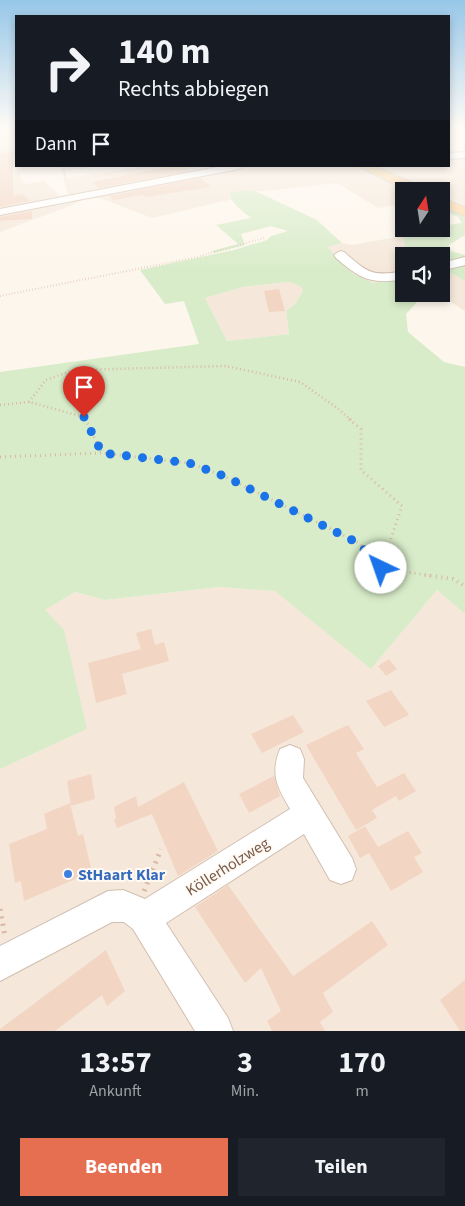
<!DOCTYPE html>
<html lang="de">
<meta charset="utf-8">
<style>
body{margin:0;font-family:"Source Sans 3",sans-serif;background:#20242c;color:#f1f3f6;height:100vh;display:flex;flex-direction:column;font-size:19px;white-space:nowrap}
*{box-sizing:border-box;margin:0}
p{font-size:16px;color:#9ea1a6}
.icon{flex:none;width:28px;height:28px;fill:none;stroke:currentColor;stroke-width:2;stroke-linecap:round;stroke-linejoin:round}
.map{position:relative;height:1031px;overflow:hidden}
.side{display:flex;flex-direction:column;background:#171b24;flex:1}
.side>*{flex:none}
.guide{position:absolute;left:15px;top:15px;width:435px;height:152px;border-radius:0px;box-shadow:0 2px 8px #0003;background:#171b24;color:#f1f3f6;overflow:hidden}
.needle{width:32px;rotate:12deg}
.tools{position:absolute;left:395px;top:182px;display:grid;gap:10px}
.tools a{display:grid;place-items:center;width:55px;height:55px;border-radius:0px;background:#171b24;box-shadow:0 2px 8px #0003;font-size:25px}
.pin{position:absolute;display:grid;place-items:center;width:42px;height:42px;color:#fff;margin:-51px -21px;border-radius:50% 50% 50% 0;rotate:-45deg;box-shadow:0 0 5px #0007}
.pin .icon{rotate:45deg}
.me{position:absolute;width:55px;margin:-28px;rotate:318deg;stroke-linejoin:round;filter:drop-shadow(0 0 4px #0008)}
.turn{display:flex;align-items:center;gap:18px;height:105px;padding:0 20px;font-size:22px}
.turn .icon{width:65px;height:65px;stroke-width:2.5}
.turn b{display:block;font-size:35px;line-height:42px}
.then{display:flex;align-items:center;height:48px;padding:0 20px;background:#0003;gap:10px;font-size:19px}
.eta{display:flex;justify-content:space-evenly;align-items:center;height:85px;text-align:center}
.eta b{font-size:30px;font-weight:700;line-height:35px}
.action{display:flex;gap:10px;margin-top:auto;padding:10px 20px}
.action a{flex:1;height:58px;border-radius:0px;background:#e76f51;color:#fff;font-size:20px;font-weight:700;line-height:58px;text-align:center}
.action a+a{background:#20242c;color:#f1f3f6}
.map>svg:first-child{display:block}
.residential{fill:#f5e8da}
.green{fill:#d8ecc9;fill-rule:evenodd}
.building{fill:#f3d5c3}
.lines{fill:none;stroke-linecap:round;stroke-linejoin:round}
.street-casing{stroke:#d1beb0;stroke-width:2}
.primary-casing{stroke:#dad1cd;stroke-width:2}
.path-far5{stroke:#d9b8a5;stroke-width:1;stroke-dasharray:0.5 2;stroke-linecap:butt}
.path-far4{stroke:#d9b8a5;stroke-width:2;stroke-dasharray:0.5 2.5;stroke-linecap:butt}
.path-far3{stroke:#d9b8a5;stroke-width:2.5;stroke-dasharray:1 3;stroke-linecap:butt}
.path-far2{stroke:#d9b8a5;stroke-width:3;stroke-dasharray:1 4;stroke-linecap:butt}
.path-far1{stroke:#d9b8a5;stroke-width:4;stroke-dasharray:1 4.5;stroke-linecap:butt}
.path{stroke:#d9b8a5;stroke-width:5;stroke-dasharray:2 5.5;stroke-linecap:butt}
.street{fill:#fff;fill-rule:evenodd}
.primary{fill:#fbd9a5;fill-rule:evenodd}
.route{stroke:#1a73e8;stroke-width:9;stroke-dasharray:0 16.2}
.shop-dot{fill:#3f7fe0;stroke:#fffaf3;stroke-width:2}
.labels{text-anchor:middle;stroke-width:4;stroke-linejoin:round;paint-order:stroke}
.near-street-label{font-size:16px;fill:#7a5c4d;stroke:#fffaf3}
.near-shop-label{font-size:16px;font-weight:bold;fill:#366cbe;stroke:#fffaf3;text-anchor:start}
</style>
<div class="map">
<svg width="465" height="1031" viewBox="0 0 465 1031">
<rect width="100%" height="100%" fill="#fdf6ec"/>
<g class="residential">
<polygon points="0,128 16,128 16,143 12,143 12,151 16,152 16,155 12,155 12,172 19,171 24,184 45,181 52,189 58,192 56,193 59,196 68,195 60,166 100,166 67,170 65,172 67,178 92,174 91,173 103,173 146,166 356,166 410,191 404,191 404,204 378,208 337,183 265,191 238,191 229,192 229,196 233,199 152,218 100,198 88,197 70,206 0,232"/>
<polygon points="449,148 457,152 465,152 465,205 441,195 441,191 433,191 379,166 449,166"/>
<polygon points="403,236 408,255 404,256 402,262 404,264 404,277 373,283 352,273 326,247 342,243 352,245"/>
<polygon points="451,272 465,281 465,311 438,294 441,294 441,275"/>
<polygon points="289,282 300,286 303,290 296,303 286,311 289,334 227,341 205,298 243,287"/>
<polygon points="219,587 276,591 371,669 437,590 465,614 465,1031 0,1031 0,769 87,729 45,610 75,592 105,600"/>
</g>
<g class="green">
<path d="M238,191H255L317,220L342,243L327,247L352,273L373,283L404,277V294H438L444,298L417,302L406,314L408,332L444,362L465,367V614L437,590L371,669L275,591L219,587L105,600L75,592L45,610L64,630L87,729L0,769V372L199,344L184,301L165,304L140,270L234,250L267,240L271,236L288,231L271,226L241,234L245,245L214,253L212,251L238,244L216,225L251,218C243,212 230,202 229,192ZM289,282L300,286L303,290L296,303L286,311L289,334L227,341L205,298L243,287Z"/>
<polygon points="441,206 465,217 465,235 449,245 451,251 465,255 465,281 452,273 441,275 441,256 407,256 403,236 410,229 441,229 441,226 462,223 458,217 441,210"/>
</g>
<g class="building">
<polygon points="13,152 13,196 23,194 30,201 0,207 0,153"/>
<polygon points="173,166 183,166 189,171 99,188 92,182"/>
<polygon points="200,178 211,187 146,197 143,195 114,200 109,196"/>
<polygon points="32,211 32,219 0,221 0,217"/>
<polygon points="279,289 285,311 269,312 264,291"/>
<polygon points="151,629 155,645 164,642 169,661 122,674 127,694 96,703 88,663 141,649 136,633"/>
<polygon points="389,659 397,669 386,676 378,666"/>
<polygon points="391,690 409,715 384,727 366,701"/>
<polygon points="293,715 304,732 262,753 251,734"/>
<polygon points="348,725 364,749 356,753 377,787 404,773 416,791 399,801 396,796 372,810 377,818 356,830 306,745"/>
<polygon points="91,774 95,799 71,806 67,781"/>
<polygon points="274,776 280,796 249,813 239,794"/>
<polygon points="184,782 218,851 178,876 152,814 117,828 114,820 116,819 114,807 136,796 138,807"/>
<polygon points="70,803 78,836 83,834 92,872 24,901 21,881 15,883 9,844 47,829 44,814"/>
<polygon points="365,826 378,847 408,831 422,853 414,857 423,872 391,891 369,853 360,858 348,836"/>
<polygon points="228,885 293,976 372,921 388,945 323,993 333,1012 320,1022 325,1031 272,1031 267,1021 281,1011 261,968 245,983 195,907"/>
<polygon points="106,950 125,991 107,1006 102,995 55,1031 0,1031 0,1029"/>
<polygon points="465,980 465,1031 460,1031 440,1000"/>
</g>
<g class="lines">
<g class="street-casing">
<g id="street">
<polygon points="465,152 465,158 449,159 449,153"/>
<polygon points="223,166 243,166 239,169 0,215 0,209"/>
<path d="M340,251L344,252C368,273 372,277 404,271V279C371,285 360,279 336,258L334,255Z"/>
<polygon points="465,257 465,265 441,271 441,263"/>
<path d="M290,745L300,749L304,759L303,778L352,858L356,869L352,880L341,884L330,880L304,834L166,923L228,1018L233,1031H195L133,929L124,922H112L0,981V946L108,891L123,890L145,899L290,809C277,787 270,774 280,749Z"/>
</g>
</g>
<g class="primary-casing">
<g id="primary">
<polygon points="358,166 375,166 424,188 426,191 408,191"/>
<polygon points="441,197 465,207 465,216 441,206"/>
</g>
</g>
<polyline class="path-far5" points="63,166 68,188"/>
<polyline class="path-far4" points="0,296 193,258 264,238"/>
<g class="path-far3">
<polyline points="29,402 46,380 74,370 226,366 300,382 336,407 351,420"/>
<polyline points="0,405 29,402 84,417 85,420"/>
</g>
<g class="path-far2">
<polyline points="85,419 102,453"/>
<polyline points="349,419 361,429 361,470 402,506 381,568"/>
<polyline points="0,457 102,453 189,463 224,476 359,543 381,568 433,576"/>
</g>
<polyline class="path-far1" points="425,575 453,579 465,586"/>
<g class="path">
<polyline points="144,891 161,849"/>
<polyline points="0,909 5,936"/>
</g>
<use href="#street" class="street"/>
<use href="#primary" class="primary"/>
</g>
<linearGradient id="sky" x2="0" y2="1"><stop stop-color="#97c7e8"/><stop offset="0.47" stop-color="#fefbf6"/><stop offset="1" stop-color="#fefbf6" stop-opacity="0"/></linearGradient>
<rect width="465" height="272" fill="url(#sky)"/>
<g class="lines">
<polyline class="route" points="84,417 102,453 189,463 224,476 358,543 381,568"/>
</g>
<circle class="shop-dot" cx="68" cy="874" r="5"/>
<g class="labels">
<g class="near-street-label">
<text transform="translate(227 866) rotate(-32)" y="6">Köllerholzweg</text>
</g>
<g class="near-shop-label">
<text x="78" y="880">StHaart Klar</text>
</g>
</g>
</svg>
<div class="tools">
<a><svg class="needle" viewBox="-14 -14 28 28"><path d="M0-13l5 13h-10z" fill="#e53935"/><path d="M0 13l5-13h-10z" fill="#9ea1a6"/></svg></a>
<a><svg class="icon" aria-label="sound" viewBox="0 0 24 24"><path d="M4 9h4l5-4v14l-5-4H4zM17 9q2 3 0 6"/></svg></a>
</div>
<div class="pin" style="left:84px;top:417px;background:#d93025"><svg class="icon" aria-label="arrive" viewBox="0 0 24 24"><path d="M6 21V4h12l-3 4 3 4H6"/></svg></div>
<svg class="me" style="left:381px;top:568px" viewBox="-20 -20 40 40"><circle r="19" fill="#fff"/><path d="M0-13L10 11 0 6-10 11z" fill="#1a73e8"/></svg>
<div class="guide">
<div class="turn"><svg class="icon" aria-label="right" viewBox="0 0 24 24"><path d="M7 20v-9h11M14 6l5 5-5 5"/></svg><div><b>140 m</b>Rechts abbiegen</div></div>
<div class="then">Dann<svg class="icon" aria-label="arrive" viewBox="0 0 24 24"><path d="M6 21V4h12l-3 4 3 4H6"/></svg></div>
</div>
</div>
<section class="side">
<div class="eta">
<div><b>13:57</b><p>Ankunft</p></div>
<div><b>3</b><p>Min.</p></div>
<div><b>170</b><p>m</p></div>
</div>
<div class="action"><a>Beenden</a><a>Teilen</a></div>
</section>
